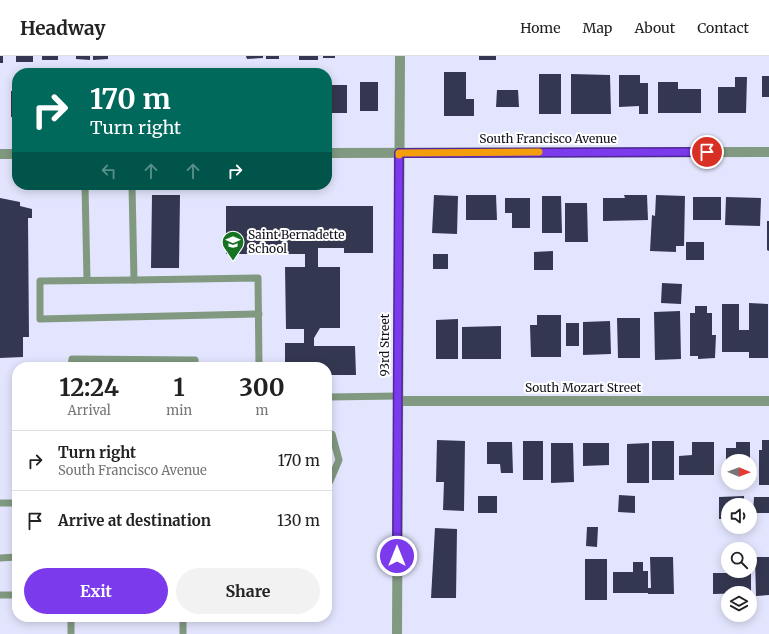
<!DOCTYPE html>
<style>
body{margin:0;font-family:Merriweather,serif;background:#f2f2f2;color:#222;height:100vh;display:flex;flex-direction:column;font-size:15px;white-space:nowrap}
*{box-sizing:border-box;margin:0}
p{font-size:13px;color:#767676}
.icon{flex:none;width:22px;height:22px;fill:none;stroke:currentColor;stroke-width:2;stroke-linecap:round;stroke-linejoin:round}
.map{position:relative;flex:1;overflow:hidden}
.drawer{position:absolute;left:12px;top:306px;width:320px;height:260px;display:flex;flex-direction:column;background:#fff;border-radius:16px;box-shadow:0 2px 10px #0003}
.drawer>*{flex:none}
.top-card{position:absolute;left:12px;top:12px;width:320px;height:122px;border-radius:16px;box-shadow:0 2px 10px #0003;background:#00695c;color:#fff;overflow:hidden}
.needle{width:26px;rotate:91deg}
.buttons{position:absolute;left:721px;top:398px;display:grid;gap:8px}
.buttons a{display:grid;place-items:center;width:36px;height:36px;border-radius:50%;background:#fff;box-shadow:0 2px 10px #0003;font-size:20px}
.pin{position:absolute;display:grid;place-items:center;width:34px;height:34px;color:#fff;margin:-17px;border:2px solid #fff;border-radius:50%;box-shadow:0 1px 4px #0007}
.me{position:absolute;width:44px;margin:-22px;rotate:0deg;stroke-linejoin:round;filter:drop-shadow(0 0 3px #0008)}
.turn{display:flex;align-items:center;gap:14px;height:84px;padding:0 12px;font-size:18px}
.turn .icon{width:52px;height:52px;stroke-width:2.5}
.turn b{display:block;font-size:28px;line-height:34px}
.lanes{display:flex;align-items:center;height:38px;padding:0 12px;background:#0003;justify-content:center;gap:20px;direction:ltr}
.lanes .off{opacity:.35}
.eta{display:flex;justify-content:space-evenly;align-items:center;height:68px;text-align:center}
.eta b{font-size:24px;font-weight:700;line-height:28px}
.action{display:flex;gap:8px;margin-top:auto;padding:8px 12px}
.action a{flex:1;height:46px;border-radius:24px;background:#7c3aed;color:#fff;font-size:16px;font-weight:700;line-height:46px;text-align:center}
.action a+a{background:#f2f2f2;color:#222}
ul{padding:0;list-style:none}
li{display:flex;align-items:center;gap:12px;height:60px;padding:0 12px;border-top:1px solid #e0e0e0}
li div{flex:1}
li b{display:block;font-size:15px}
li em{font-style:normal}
header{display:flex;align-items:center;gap:24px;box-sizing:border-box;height:56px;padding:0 20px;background:#fff;border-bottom:1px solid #e0e0e0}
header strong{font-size:19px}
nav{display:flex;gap:22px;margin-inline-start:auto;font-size:14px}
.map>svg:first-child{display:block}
.building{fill:#343750}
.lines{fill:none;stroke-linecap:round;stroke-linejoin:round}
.lane{stroke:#809980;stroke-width:7}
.street{stroke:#809980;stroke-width:10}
.route-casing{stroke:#51269a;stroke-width:10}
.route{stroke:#7c3aed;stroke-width:7}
.slow{stroke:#f59e0b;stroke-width:7}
.labels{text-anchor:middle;stroke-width:4;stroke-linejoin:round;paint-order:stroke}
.street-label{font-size:12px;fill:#10111b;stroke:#fff}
.poi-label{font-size:12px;fill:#10111b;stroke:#fff;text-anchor:start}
</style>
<header>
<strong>Headway</strong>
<nav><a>Home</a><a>Map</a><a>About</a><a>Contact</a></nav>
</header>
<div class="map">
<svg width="769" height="578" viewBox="0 0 769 578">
<rect width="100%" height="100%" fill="#e2e5fd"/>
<g class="building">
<rect x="0" y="0" width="3" height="7"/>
<rect x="16" y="0" width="17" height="6"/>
<rect x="42" y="0" width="16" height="4"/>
<polygon points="76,0 90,0 90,4 76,3"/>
<polygon points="93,0 108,0 108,3 93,4"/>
<polygon points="246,0 263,0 263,2 247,3"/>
<rect x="266" y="0" width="13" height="3"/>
<rect x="299" y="0" width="19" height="4"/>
<rect x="323" y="0" width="12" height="2"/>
<rect x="479" y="0" width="17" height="4"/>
<polygon points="444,16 466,16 466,43 474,43 474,60 444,60"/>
<rect x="539" y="18" width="22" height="40"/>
<polygon points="571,18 610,19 611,58 571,58"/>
<polygon points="619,19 640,19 640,27 648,27 648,58 639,58 639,50 619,51"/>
<rect x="762" y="20" width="7" height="21"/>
<polygon points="735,21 747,21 746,57 718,57 718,31 735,31"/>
<rect x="360" y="26" width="18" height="29"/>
<polygon points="658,26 678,26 678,33 701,33 701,57 658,57"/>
<rect x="329" y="29" width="18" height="28"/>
<polygon points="497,34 518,34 519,51 496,51"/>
<rect x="11" y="35" width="6" height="26"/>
<polygon points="152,139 180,139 179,212 151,212"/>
<polygon points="434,139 458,140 457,178 432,177"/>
<polygon points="466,139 496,139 497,164 466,164"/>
<polygon points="624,139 647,139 648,164 603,165 603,142 625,142"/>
<polygon points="656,139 685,140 684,190 676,190 676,196 650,195 652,159 655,160"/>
<polygon points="542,140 561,140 562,177 542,177"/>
<rect x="693" y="141" width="28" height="23"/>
<polygon points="726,141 761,142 760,170 725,169"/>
<polygon points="0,142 20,146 20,150 32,153 32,162 28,162 29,281 23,281 23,301 0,302"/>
<polygon points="505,142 530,142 530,172 512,172 512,157 505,157"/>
<polygon points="565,147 587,147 588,186 565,186"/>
<polygon points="226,150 373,150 373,197 344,197 344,192 318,192 318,211 340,211 340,272 320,272 314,282 314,290 355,290 356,319 327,319 327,311 285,311 285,287 304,287 304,273 286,273 285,211 305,211 305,198 226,198"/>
<polygon points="767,165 769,165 769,195 767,194"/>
<rect x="686" y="186" width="18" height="18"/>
<polygon points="553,195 553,214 534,214 534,196"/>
<rect x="433" y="198" width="15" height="15"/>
<polygon points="662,227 682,228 681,248 661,247"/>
<polygon points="749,247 768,248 768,302 749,302 749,296 722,296 722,248 739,248 739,274 749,274"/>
<polygon points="695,250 707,250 707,257 712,257 712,279 716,279 715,302 698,303 698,300 690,300 690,257 695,257"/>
<polygon points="680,255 681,303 655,304 654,256"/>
<polygon points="537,259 561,259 561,301 531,301 530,269 537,269"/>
<polygon points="617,262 640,262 640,302 618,302"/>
<polygon points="458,263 458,303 436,303 436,264"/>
<polygon points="610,265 611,298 583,299 583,266"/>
<rect x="566" y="267" width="13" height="23"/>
<polygon points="501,270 501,303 462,303 462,271"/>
<polygon points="437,384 465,385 464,455 443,454 444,426 436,426"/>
<polygon points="762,384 769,384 769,429 759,429 759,394 762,394"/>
<rect x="523" y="385" width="20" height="39"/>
<rect x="652" y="385" width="22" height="39"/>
<polygon points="487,386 512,386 513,417 501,417 500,408 487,408"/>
<polygon points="692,386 714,386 714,419 679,419 679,400 692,399"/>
<polygon points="736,386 750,386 750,405 728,405 728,417 726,417 726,392 736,392"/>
<polygon points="551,387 573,387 574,426 551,427"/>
<polygon points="583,387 609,387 609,409 583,410"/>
<polygon points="649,387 649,427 627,427 627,388"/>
<polygon points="619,439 635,440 635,457 618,456"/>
<rect x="478" y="440" width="19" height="17"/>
<polygon points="744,440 744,449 728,449 728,463 719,463 719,441"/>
<polygon points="754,441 769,441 769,457 753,457"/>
<polygon points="587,471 598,471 597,491 586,490"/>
<polygon points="435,472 457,473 456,542 431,542"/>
<polygon points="650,501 673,501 674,538 648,538 648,532 651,532"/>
<polygon points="755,501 769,501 769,539 756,540"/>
<rect x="585" y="503" width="22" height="41"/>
<polygon points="633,506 643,506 643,515 648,515 648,537 613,537 613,516 633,516"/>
<polygon points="728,515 751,515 751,537 713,538 713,517 728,517"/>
</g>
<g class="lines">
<g class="lane">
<polyline points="85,129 87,224"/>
<polyline points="132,129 134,224 258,222 259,311"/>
<polyline points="134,224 40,225 40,263 259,258"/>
<polyline points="71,311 72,303 195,304 195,311"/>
<polyline points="327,341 398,340"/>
<polyline points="327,378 332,378 339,404 330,425 327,425"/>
<polyline points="0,447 17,447"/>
<polyline points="0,502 17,501"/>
<polyline points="0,539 17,539"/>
<polyline points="71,561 71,578"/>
<polyline points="183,561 183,578"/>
</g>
<g class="street">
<polyline points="327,97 769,96"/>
<polyline points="0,98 17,98"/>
<polyline points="398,345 769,345"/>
<polyline points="397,578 400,0"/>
</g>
</g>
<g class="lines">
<g class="route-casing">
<polyline id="route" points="397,500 399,97 707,96"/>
</g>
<use href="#route" class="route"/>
<polyline class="slow" points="399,99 399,97 539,96"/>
</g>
<defs>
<g id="school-pin" transform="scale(1.15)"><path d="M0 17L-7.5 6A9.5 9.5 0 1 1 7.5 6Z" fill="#157321" stroke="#fff"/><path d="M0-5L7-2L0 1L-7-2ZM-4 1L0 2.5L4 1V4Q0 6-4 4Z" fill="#fff"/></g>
</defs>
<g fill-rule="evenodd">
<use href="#school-pin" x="233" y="186"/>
</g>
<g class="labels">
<g class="street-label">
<text x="548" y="87">South Francisco Avenue</text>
<text transform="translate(385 289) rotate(-90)" y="4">93rd Street</text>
<text x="583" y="336">South Mozart Street</text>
</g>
<g class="poi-label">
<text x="248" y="183">Saint Bernadette<tspan x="248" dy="14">School</tspan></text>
</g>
</g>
</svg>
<div class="buttons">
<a><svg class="needle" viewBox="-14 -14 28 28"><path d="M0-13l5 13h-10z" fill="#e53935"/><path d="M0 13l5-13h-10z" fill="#767676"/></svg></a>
<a><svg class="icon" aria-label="sound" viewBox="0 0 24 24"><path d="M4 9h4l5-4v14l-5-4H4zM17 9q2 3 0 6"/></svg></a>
<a><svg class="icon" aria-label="search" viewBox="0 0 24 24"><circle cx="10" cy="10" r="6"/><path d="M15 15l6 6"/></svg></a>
<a><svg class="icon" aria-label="layers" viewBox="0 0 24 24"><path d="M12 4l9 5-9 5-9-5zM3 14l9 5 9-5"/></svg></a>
</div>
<div class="pin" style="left:707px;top:96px;background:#d93025"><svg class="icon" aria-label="arrive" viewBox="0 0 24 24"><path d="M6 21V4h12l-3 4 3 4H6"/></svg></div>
<svg class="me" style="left:397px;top:500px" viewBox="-20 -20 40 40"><circle r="17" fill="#7c3aed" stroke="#fff" stroke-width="3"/><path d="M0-11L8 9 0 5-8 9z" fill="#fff"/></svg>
<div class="top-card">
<div class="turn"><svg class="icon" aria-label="right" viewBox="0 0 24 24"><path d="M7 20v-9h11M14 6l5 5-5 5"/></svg><div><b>170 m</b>Turn right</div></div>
<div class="lanes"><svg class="icon off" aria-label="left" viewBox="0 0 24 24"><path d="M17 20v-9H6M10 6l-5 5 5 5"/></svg><svg class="icon off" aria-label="ahead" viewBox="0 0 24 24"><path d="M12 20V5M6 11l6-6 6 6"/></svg><svg class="icon off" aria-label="ahead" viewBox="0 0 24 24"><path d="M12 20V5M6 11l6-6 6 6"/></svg><svg class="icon" aria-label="right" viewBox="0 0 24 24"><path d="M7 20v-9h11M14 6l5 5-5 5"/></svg></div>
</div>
<section class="drawer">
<div class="eta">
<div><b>12:24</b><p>Arrival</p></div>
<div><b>1</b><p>min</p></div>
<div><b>300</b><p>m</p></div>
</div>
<ul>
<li><svg class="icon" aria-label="right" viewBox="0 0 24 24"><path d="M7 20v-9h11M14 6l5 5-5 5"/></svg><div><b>Turn right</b><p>South Francisco Avenue</p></div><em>170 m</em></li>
<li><svg class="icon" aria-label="arrive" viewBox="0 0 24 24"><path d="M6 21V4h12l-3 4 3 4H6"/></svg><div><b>Arrive at destination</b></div><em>130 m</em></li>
</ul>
<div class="action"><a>Exit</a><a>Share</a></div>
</section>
</div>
